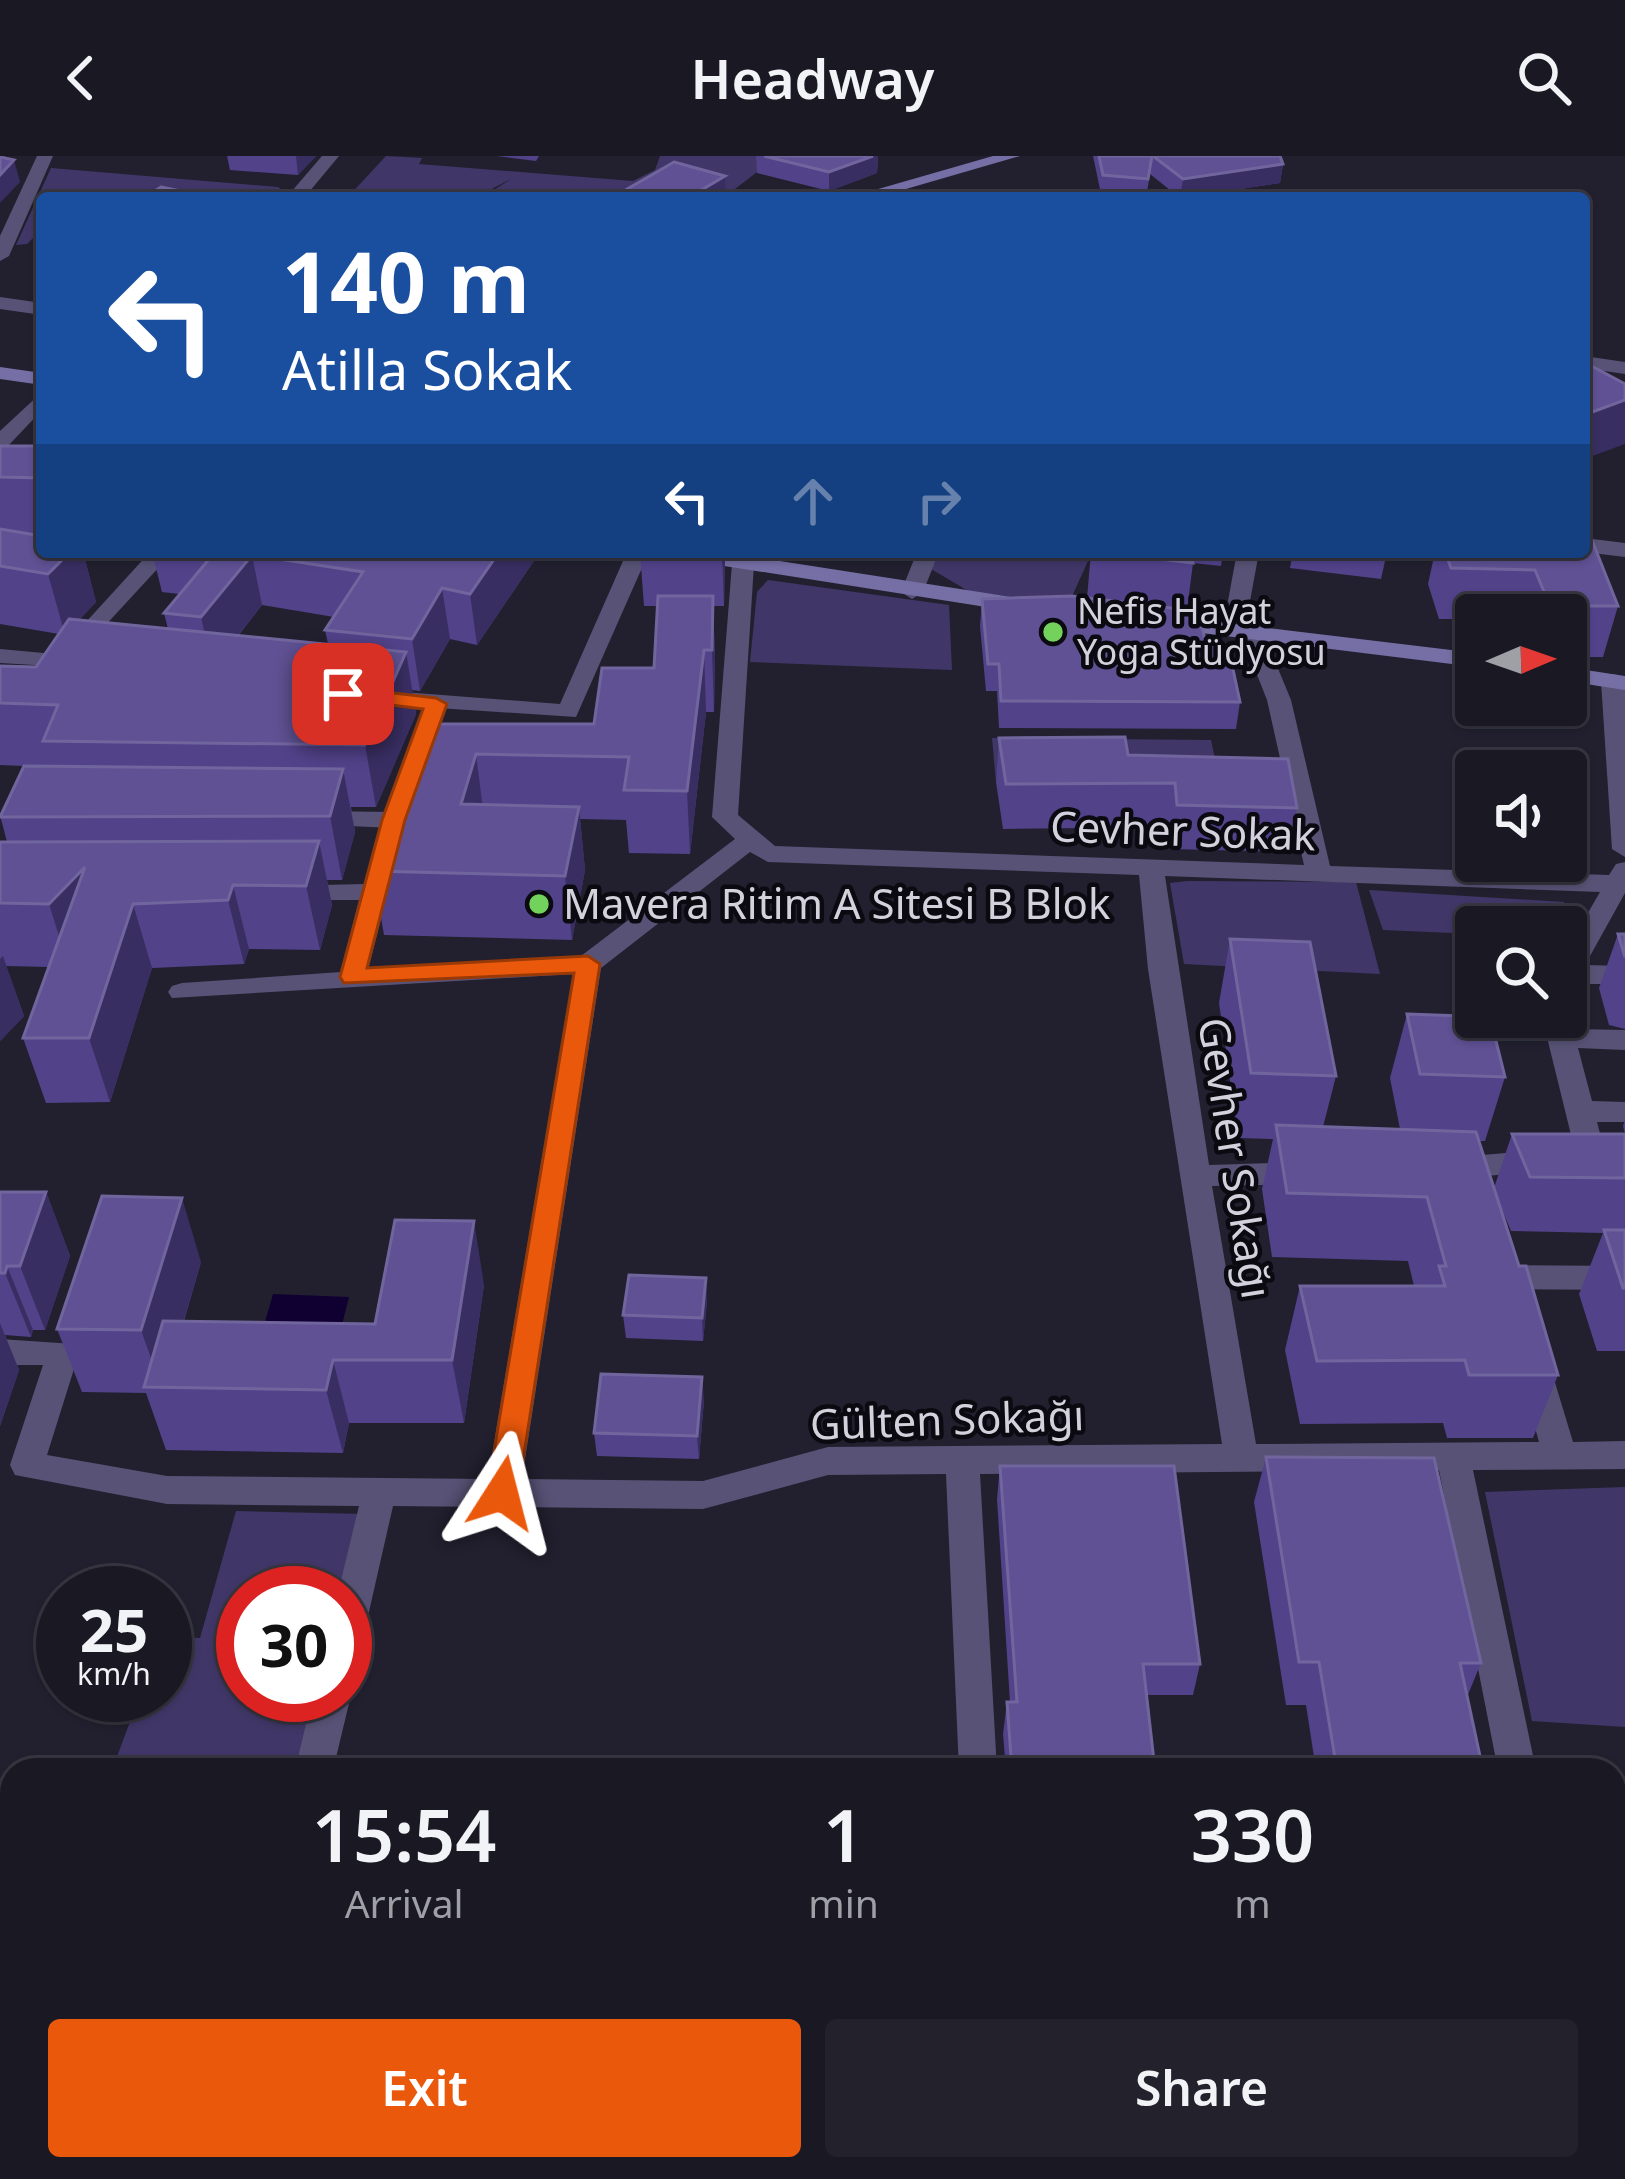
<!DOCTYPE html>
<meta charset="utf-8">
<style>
body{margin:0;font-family:"Noto Sans",sans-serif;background:#23212b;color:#f1f3f6;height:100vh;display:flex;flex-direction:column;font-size:45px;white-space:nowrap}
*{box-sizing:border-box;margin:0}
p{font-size:39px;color:#9fa0a6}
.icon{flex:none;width:66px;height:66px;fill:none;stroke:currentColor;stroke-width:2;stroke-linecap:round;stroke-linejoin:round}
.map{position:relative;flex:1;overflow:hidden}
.side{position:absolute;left:0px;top:1602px;width:1626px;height:423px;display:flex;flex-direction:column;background:#1a1823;border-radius:36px 36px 0 0;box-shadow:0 3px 9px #0004,0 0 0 3px #383741}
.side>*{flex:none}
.top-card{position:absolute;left:36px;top:36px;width:1554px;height:366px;border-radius:12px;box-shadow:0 3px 9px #0004,0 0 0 3px #383741;background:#1a4fa0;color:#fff;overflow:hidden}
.needle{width:78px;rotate:88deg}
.buttons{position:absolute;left:1455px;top:438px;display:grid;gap:24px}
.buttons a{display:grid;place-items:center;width:132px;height:132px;border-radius:12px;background:#1a1823;box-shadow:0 3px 9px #0004,0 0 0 3px #383741;font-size:60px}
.speed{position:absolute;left:36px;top:1410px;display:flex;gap:24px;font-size:60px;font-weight:700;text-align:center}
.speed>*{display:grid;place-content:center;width:156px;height:156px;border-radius:50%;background:#1a1823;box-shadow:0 3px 9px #0004,0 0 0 3px #383741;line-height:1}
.speed small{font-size:30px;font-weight:400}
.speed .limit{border:18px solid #d22;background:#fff;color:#111}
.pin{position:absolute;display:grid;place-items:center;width:102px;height:102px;color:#fff;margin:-51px;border-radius:24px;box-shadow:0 6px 18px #0006}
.me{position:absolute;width:132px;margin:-66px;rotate:9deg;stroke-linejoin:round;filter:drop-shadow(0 0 9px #0008)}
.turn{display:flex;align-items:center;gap:42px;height:252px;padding:0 48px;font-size:54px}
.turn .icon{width:156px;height:156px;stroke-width:2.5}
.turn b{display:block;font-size:84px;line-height:102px}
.lanes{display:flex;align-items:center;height:114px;padding:0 48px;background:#0003;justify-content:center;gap:60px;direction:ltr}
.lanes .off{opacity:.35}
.eta{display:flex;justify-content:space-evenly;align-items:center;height:204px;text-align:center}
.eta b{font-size:72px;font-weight:600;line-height:84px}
.button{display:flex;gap:24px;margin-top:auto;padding:24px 48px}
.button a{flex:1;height:138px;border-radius:12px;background:#ea580c;color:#fff;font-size:48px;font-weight:600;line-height:138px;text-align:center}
.button a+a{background:#23212b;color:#f1f3f6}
header{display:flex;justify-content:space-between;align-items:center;height:156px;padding:0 48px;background:#1a1823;font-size:54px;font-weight:600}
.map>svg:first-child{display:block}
.green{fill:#403768}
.water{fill:#100032}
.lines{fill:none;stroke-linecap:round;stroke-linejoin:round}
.street{fill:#585376;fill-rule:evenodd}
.secondary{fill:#766fa6;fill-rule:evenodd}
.wall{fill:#52428a;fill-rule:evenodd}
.shaded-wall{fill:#392e62}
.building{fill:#5f5193;stroke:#71659e;stroke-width:3}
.route{fill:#ea580c;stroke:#983908;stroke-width:3}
.poi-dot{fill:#73d25c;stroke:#0b0a11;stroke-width:4.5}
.labels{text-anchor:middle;stroke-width:9;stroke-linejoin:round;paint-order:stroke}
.far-poi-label{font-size:36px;fill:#d2d1dc;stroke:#0b0a11;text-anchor:start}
.street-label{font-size:42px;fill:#d2d1dc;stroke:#0b0a11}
.poi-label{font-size:42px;fill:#d2d1dc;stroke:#0b0a11;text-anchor:start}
</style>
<header><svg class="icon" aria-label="back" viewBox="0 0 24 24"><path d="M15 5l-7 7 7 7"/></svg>Headway<svg class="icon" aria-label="search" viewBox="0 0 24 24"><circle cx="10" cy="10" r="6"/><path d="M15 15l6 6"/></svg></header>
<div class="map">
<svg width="1625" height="2023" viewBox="0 0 1625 2023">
<rect width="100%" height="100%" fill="#22202f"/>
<g class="green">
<polygon points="386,0 422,2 419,8 633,25 655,14 660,0 778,0 731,36 673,22 638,42 481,42 511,23 474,42 347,42"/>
<polygon points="51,12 278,31 282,34 275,42 113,42 77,36 71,42 42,42 42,73 27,88 16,89"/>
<polygon points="937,396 1092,396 1069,447 970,436 931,413"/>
<polygon points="768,424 949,449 952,514 750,506 757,436"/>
<polygon points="992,582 1211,584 1220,627 996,626"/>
<polygon points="1187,725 1356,726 1380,818 1184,808 1170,727"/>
<polygon points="1369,734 1564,746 1561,771 1476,771 1476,778 1383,774"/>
<polygon points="1625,1331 1625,1571 1532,1565 1485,1336"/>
<polygon points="236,1355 364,1358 345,1437 243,1437 243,1539 320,1539 303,1614 112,1614 140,1539 165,1539 165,1480 200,1482"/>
</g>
<polygon class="water" points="273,1138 349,1141 342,1169 265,1166"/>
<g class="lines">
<g class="street">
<polygon points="37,0 53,0 9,100 0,105 0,80"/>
<polygon points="322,0 339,0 304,42 286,42"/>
<polygon points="0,141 42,147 42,159 0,153"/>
<polygon points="1584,200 1625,206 1625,218 1584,212"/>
<polygon points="42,236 42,254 7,291 0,293 0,275"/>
<polygon points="1584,382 1625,387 1625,401 1584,396"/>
<polygon points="150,396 173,396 77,500 87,502 87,512 0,507 0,493 65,499 65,489"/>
<polygon points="627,396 649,396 576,561 377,548 365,541 377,534 560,548"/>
<polygon points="917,396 939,396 923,436 912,443 901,436"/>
<path d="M1237,396H1259L1250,445L1291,544L1330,710L1609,719L1616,708L1625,706V737L1585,809L1625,810V828H1566V795L1600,736L1165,720L1209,1009L1304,1006L1315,1009L1319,1017L1315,1025L1304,1028L1212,1030L1256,1288L1539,1286L1518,1210L1522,1201L1534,1197L1546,1201L1550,1210L1573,1286L1625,1285V1313L1473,1314L1536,1614H1498L1439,1314L980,1318L997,1614H959L946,1318L828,1319L703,1353L393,1350L363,1482L358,1493L345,1498V1437H338L359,1350L167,1348L15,1319L10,1309L43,1209H0V1183L74,1188L79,1197L47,1299L167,1320L488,1323L573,818L172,842L168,836L172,830L182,827L341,816L359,744H291L278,736L282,730L364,728L370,713H388L392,719L368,814L581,800L735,683L712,661L732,408L743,401L754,408L738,659L775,690L1304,709L1267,544L1228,445ZM750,696L768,706L1139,719L1148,813L1222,1288L828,1291L703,1325L522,1323L601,812Z"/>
<polygon points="1613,518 1621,520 1625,528 1625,701 1612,693 1601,525"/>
<polygon points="312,655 394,656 407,664 394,672 303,668 299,663 303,658"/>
<polygon points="1566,855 1573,873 1625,874 1625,894 1578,892 1592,945 1625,946 1625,966 1597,966 1606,1000 1602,1008 1448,1024 1437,1021 1433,1013 1437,1005 1448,1002 1574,991 1542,861 1566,861"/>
<polygon points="1509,1109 1625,1110 1625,1134 1509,1133 1498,1129 1493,1121 1498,1113"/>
<polygon points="345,1527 351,1539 333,1614 295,1614 313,1539 345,1539"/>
<rect x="968" y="2013" width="44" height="10"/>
</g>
<g class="secondary">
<polygon points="993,0 1020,0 875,42 847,42"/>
<polygon points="0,211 42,217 42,229 0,223"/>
<polygon points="669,396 722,396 1018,442 1029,449 1018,456 680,403"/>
<polygon points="1161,459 1476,497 1476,511 1153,471 1153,461"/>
<polygon points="1566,511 1625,520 1625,534 1566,525"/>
<polygon points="0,1900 12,1901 12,1943 0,1942"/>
<polygon points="464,2013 553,2013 557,2023 468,2023"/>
</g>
</g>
<g class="wall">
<polygon points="227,0 316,0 298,19 230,14"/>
<polygon points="497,0 539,0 536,5"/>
<polygon points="756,0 878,0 877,17 829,35 757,17"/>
<polygon points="1093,0 1280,0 1283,8 1280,27 1180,42 1150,18 1146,42 1101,38"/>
<polygon points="42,244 42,270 36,249"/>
<path d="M0,290H42V396H83L96,446L79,464L168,473L164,457L179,438L162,436L152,396H540L477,489L450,483L420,535L412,534L416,558L376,651H351L355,676L342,724H327L332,749L320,794L249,793L244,808L152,812L110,946L46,947L23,882L49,811L6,810L24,860L0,885V686H7L0,659L24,610L0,609V509L36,511L59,478L0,468ZM262,449L334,461L325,474L328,488L238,480Z"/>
<polygon points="640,396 725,396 724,450 713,450 715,501 714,556 706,556 690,698 629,697 626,664 580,663 585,714 572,784 384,779 373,715 420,568 594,568 654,512 658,450 644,450"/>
<polygon points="1091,396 1223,396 1221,410 1193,407 1187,454 1240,546 1236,573 999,572 997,535 986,535 980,470 982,443 1087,442"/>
<polygon points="1293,396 1387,396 1381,423 1290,412"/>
<polygon points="1435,396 1584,396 1618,450 1603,501 1566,501 1566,459 1476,459 1476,463 1439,463 1428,428"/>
<polygon points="999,582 1128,599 1297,652 1288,696 1171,693 1168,671 1003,673 996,626"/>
<polygon points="1618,778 1625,778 1625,873 1609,869 1599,832"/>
<polygon points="1230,783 1336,920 1323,971 1400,973 1390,922 1407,858 1505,921 1485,985 1479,985 1494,1032 1512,978 1625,978 1623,970 1625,964 1625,1195 1597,1195 1579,1138 1603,1077 1511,1075 1495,1037 1519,1110 1558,1219 1533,1282 1447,1282 1443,1267 1300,1268 1285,1194 1300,1130 1414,1130 1408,1105 1272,1101 1262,1033 1273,983 1238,982 1219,847"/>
<polygon points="0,1036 46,1036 70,1100 45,1174 33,1174 31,1181 5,1179 19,1214 0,1270"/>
<polygon points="201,1106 184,1165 375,1168 484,1129 464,1267 349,1267 343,1297 166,1294 146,1237 82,1236 57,1173"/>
<polygon points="707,1145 703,1185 626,1182 623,1159"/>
<polygon points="704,1244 699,1303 597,1300 594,1277"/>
<polygon points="1266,1301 1481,1507 1467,1541 1483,1614 1316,1614 1306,1549 1286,1549 1254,1346"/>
<polygon points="1000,1310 1200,1508 1193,1539 1146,1539 1155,1614 1006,1614 1003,1578 1007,1546 1010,1546 997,1343"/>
<polygon points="1056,2013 1225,2013 1224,2023 1055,2023"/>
<polygon points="1284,2013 1438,2013 1437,2023 1284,2023"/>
<polygon points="1445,2013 1614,2013 1619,2023 1447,2023"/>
</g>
<g class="shaded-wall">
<polygon points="0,0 5,0 2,16 14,4 20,26 0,47"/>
<polygon points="296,0 316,0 298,19"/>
<polygon points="873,0 878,0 877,17 829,35 829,16"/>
<polygon points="1283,8 1280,27 1180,42 1183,23"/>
<polygon points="725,20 726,39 720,42 688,42"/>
<polygon points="1625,244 1625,288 1584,303 1584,259"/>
<polygon points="70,396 83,396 96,446 65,479 48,418"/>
<polygon points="499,396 540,396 477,489 470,438"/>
<polygon points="722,396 725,396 724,450"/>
<polygon points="252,399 262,449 212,512 201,461"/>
<polygon points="442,432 450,483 420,535 412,483"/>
<polygon points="713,440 715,501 714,556 712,494"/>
<polygon points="704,494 706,556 690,698 687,635"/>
<polygon points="406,496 416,558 376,651 365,589"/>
<polygon points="476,598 484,661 461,648"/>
<polygon points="343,613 355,676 342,724 330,660"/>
<polygon points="579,651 585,714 572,784 565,720"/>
<polygon points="319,685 332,749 320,794 306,730"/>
<polygon points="85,711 69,812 49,748"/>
<polygon points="233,729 249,793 244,808 228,744"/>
<polygon points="133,748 152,812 110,946 89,882"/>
<polygon points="3,800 24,860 0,885 0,803"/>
<polygon points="46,1036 70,1100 45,1174 20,1110"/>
<polygon points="182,1042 201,1106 164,1231 161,1231 141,1174"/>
<polygon points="474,1065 484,1129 464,1267 452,1204"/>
<polygon points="7,1110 33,1174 31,1181 5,1117"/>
<polygon points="706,1122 707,1145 703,1185 702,1162"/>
<polygon points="0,1167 19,1214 0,1270"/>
<polygon points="333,1204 349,1267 343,1297 326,1234"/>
<polygon points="702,1221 704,1244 699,1303 697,1280"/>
</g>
<g class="building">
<polygon points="764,0 873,0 829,16"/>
<polygon points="1099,0 1152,0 1148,23 1103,19"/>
<polygon points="1153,0 1280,0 1283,8 1183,23"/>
<polygon points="0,1 14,4 0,19"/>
<polygon points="674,6 725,20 688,42 642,42 622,36"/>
<polygon points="161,31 215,42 143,42"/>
<polygon points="1584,206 1625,228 1625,244 1584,259"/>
<polygon points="0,290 42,290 42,322 0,321"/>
<polygon points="1584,364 1618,450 1550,450 1535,414 1451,412 1445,396 1584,396"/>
<polygon points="0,373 42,380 42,396 70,396 48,418 0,410"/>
<polygon points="215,396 499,396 470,438 442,432 412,483 325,474 363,416 252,399 201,461 164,457"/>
<polygon points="1101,396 1190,396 1193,407"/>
<polygon points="658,440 713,440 712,494 704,494 687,635 624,634 629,601 476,598 461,648 579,651 565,720 373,715 420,568 594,568 602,512 654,512"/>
<polygon points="1072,440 1197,455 1207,490 1228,490 1240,546 1001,545 999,508 988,508 982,443"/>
<polygon points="69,463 406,496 365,589 43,585 58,549 0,547 0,510 36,511"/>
<polygon points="1125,581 1128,599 1288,603 1297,652 1177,649 1175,627 1006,628 999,582"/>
<polygon points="24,610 343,613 330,660 0,661"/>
<polygon points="319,685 306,730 233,729 228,744 133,748 89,882 23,882 85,711 49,748 0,747 0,686"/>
<polygon points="1618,778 1625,778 1625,801"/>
<polygon points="1230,783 1310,786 1336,920 1251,917"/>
<polygon points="1407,858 1490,861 1505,921 1420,918"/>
<polygon points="1276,969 1476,976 1519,1110 1526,1110 1558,1219 1469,1219 1465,1204 1317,1205 1300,1130 1445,1130 1439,1110 1446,1110 1427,1041 1287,1037"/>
<polygon points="1512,978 1625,978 1625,1022 1530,1021"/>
<polygon points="0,1036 46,1036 20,1110 7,1110 5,1117 0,1117"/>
<polygon points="102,1040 182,1042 141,1174 57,1173"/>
<polygon points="395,1064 474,1065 452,1204 333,1204 326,1234 144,1231 163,1165 375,1168"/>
<polygon points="1604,1074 1625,1074 1625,1132 1623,1132"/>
<polygon points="629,1119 706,1122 702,1162 623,1159"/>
<polygon points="601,1218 702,1221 697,1280 594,1277"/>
<polygon points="1266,1301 1434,1302 1481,1507 1460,1507 1483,1614 1337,1614 1319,1506 1299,1506"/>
<polygon points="1000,1310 1174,1310 1200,1508 1143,1508 1155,1614 1012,1614 1007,1546 1017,1546"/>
<polygon points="1614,1997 1619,2023 1483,2023 1481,2013 1614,2013"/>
<polygon points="53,2013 78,2013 120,2023 49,2023"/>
<polygon points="1064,2013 1225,2013 1224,2023 1111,2023"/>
<polygon points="1302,2013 1438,2013 1437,2023 1302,2023"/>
</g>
<polygon class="route" points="343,531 436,542 447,548 405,664 367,812 588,800 600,808 518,1337 514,1347 502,1350 491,1347 487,1337 574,817 344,827 340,821 382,664 423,553 335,542 335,533"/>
<g class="poi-dot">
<circle cx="1053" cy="476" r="12"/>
<circle cx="539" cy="748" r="12"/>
</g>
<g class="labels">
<g class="far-poi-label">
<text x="1077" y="468">Nefis Hayat<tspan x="1077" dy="41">Yoga Stüdyosu</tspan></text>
</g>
<g class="street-label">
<text transform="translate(1183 675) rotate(2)" y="15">Cevher Sokak</text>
<text transform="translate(1235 1002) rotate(81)" y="15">Gevher Sokağı</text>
<text transform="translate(947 1264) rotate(-2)" y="15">Gülten Sokağı</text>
</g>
<g class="poi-label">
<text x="563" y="763">Mavera Ritim A Sitesi B Blok</text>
</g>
</g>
</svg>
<div class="buttons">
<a><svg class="needle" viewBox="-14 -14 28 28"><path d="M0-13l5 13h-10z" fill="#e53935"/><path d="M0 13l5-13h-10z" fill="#9fa0a6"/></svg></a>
<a><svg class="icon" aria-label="sound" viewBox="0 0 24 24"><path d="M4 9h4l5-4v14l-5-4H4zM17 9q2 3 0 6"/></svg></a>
<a><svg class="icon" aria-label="search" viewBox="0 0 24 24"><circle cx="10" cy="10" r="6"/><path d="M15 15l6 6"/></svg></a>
</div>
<div class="speed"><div>25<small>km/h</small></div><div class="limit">30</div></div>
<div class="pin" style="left:343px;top:538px;background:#d93025"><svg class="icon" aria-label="arrive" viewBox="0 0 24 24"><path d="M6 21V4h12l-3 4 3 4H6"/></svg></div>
<svg class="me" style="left:502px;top:1337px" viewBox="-20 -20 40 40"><path d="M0-17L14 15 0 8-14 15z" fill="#ea580c" stroke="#fff" stroke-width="4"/></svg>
<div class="top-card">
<div class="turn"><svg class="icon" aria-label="left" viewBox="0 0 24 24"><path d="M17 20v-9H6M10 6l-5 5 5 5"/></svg><div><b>140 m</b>Atilla Sokak</div></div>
<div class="lanes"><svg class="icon" aria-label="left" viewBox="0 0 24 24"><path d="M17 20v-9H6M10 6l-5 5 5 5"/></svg><svg class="icon off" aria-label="ahead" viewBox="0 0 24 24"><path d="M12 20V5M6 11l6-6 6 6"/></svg><svg class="icon off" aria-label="right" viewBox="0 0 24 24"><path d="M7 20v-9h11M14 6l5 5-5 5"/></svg></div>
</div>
<section class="side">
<div class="eta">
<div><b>15:54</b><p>Arrival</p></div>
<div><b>1</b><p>min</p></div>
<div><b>330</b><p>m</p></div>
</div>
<div class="button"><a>Exit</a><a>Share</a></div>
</section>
</div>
